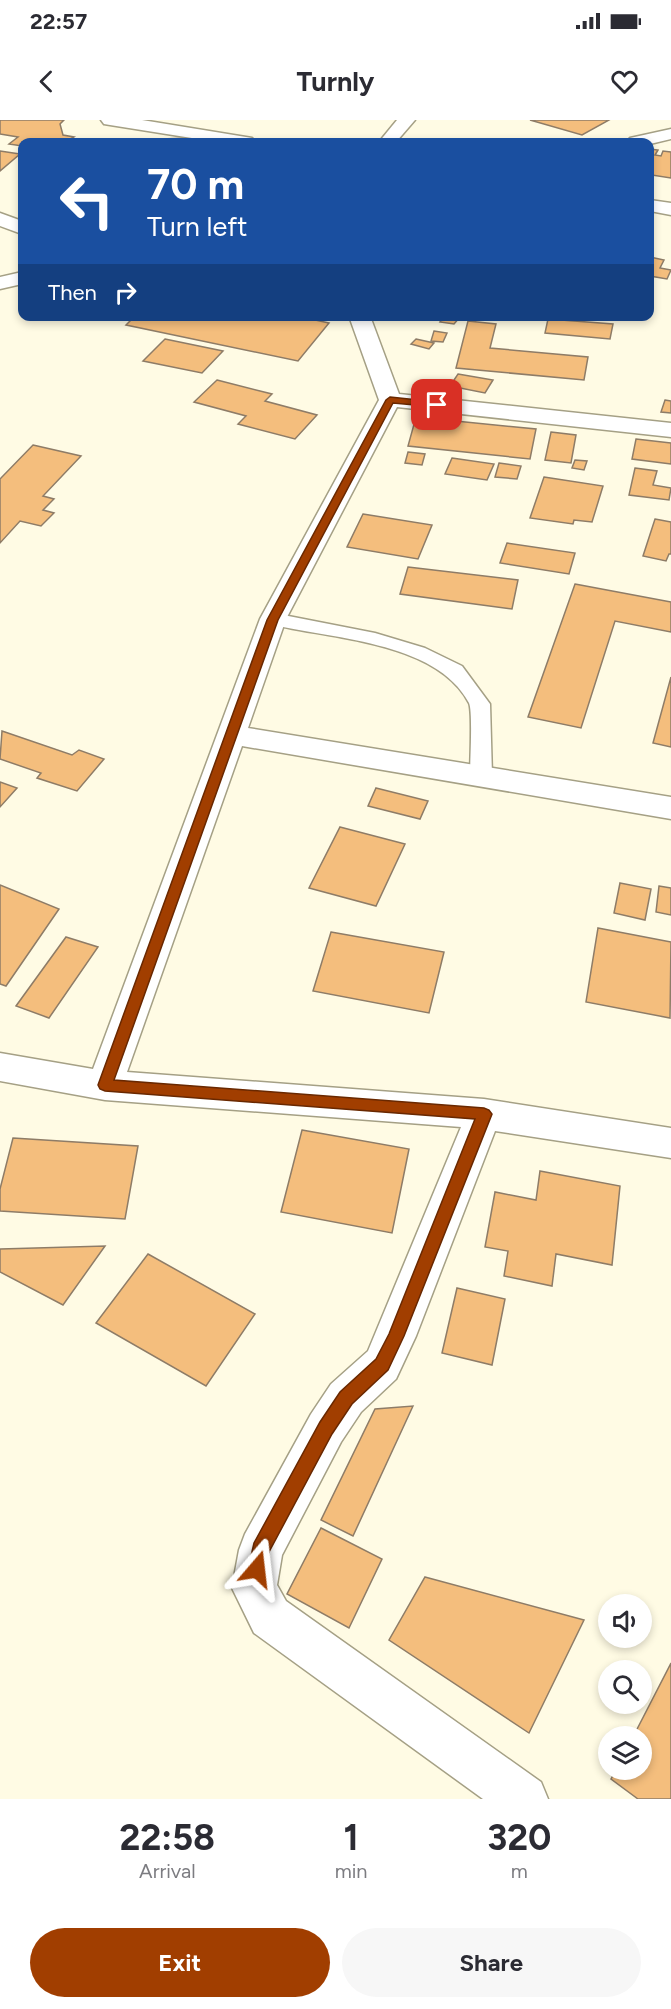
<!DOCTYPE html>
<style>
body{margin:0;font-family:Figtree,sans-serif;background:#f7f7f7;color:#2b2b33;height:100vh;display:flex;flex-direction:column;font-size:22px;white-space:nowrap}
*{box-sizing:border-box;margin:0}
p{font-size:20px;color:#7c7c81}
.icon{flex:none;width:33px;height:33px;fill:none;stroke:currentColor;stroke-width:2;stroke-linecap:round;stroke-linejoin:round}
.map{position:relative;height:1679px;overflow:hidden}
.sheet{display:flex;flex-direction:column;background:#fff;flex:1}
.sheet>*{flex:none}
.guide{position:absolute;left:18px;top:18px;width:636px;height:183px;border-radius:12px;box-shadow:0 3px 9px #0003;background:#1a4fa0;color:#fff;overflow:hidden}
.controls{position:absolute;left:598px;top:1474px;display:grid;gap:12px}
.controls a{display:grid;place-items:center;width:54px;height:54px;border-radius:50%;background:#fff;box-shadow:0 3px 9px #0003;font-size:30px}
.pin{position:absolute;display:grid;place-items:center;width:51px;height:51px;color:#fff;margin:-26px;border-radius:12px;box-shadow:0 3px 9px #0006}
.me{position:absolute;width:66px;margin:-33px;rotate:17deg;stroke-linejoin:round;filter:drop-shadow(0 0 4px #0008)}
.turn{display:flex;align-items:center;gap:21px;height:126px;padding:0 30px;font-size:27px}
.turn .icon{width:78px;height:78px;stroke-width:2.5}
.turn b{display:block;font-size:42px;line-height:51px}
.then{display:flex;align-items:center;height:57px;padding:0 30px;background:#0003;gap:12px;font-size:22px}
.eta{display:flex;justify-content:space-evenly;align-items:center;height:102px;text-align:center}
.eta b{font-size:36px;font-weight:700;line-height:42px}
.cta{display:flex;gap:12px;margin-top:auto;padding:12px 30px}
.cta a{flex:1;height:69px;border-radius:36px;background:#a13e00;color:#fff;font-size:24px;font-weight:700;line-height:69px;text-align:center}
.cta a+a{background:#f7f7f7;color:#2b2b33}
.status{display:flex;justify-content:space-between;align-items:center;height:42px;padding:0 30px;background:#fff;direction:ltr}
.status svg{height:16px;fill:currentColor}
header{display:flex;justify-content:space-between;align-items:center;height:78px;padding:0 30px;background:#fff;font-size:27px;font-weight:700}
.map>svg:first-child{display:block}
.building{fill:#f4be7d;stroke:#8e7c67;stroke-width:1.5}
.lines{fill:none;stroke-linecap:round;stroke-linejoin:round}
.service-casing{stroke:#a5a085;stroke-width:3}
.minor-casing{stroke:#a5a085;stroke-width:3}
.service{fill:#fff;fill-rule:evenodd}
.minor{fill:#fff;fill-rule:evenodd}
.route{fill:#a13e00;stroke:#692800;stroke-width:1.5}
</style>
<div class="status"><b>22:57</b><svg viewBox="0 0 49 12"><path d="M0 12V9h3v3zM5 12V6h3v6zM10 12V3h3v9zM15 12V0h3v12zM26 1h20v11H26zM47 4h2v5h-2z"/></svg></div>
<header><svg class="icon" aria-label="back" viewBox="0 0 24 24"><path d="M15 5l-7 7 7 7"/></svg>Turnly<svg class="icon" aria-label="heart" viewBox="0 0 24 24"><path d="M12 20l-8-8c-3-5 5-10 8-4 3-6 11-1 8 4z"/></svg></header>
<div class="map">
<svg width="671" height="1679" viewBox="0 0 671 1679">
<rect width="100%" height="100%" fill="#fffbe4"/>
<g class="building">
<polygon points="0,0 64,0 60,4 63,15 74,17 66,22 22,22 22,26 9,24 18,17 0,14"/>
<polygon points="530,0 609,0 582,15"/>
<polygon points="188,18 188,22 133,22 133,20"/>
<polygon points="650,29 658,30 655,35 661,36 663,31 671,32 671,58 652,55 650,58"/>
<polygon points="0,31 20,34 0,51"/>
<polygon points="650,137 664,140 660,148 671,150 667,159 650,156"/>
<polygon points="135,196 297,196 329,203 298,241 126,205"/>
<polygon points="444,196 459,196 460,197 454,204 440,202"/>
<polygon points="548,199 613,204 610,219 545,213"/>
<polygon points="468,201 496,204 490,228 588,237 584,260 456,248"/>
<polygon points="434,211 447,213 443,222 431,221"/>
<polygon points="165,219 223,231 202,253 143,241"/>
<polygon points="416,219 434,223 429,229 411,224"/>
<polygon points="458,254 493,260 485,273 450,266"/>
<polygon points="217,260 272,274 265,281 317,295 295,319 238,304 246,296 194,282"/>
<polygon points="665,280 671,281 671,293 661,292"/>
<polygon points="416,297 536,309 530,339 408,326"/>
<polygon points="551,312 576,315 571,343 545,340"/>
<polygon points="636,319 671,323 671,344 632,339"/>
<polygon points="33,325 81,336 43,376 54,379 43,390 54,393 41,406 20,401 0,423 0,359"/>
<polygon points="408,332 425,334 422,345 405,343"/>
<polygon points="452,338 494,344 487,360 445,354"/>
<polygon points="575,340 587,341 584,350 572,348"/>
<polygon points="499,343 521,346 517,359 495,357"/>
<polygon points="635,348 657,351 653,365 671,368 669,380 629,375"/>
<polygon points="544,357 603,366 592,402 574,400 573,404 530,398"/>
<polygon points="363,394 432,405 418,439 347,427"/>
<polygon points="655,399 671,402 671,434 669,434 666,441 643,436"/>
<polygon points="507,423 575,433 569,454 500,443"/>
<polygon points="408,447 518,460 512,489 400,474"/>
<polygon points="575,464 671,482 671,512 615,501 581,608 528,597"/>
<polygon points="671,557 671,627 653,623"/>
<polygon points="2,611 72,635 79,630 104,639 77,671 37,658 41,653 0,639"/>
<polygon points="0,662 17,668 0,687"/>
<polygon points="376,668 428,681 420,699 368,686"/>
<polygon points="340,707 405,724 376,786 309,768"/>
<polygon points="620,763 651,769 645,800 614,793"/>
<polygon points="0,765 59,789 6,866 0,864"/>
<polygon points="659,766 671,768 671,795 656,792"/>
<polygon points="598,808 671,822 670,898 586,882"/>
<polygon points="331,812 444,832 429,893 313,871"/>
<polygon points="66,817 98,827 49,898 16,886"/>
<polygon points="302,1010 409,1029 392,1113 281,1092"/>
<polygon points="13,1018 138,1026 125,1099 0,1091 0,1069"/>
<polygon points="540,1051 620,1066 612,1145 556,1134 552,1166 504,1156 508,1131 485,1127 495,1072 536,1080"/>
<polygon points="105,1126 63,1185 0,1152 0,1129"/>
<polygon points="148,1134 255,1194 206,1266 96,1203"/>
<polygon points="457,1168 505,1179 492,1245 442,1233"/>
<polygon points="413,1286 353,1416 321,1400 375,1289"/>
<polygon points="321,1408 382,1439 349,1508 287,1474"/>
<polygon points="425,1457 584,1500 529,1613 389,1520"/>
<polygon points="671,1543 671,1679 638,1679 611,1659 616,1650 642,1650 642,1617 633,1617"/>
</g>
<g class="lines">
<g class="service-casing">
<path id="service" d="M273,493L375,513L425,528L462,546L490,584L492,656L489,661L481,663L473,661L470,656C470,642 473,592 469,583C436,520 327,519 266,503L263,499L266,495Z"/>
</g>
<g class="minor-casing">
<g id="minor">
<polygon points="101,0 142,0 246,17 252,18 255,22 217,22 110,5 104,4"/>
<polygon points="397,0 415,0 396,22 379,22"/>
<polygon points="671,9 671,19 650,24 627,22 630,18"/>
<polygon points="650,80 671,83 671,95 650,91"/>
<polygon points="0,93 22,101 22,114 0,106"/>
<polygon points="22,152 22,164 0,169 0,157"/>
<polygon points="349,196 370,196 399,274 671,303 671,317 397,287 286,499 248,608 671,677 671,699 242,626 127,952 484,979 671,1008 671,1038 495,1011 416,1216 396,1259 361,1292 341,1322 282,1435 277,1465 286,1481 541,1662 548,1679 483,1679 254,1513 232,1468 239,1430 245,1414 311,1294 331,1264 368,1231 461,1007 105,980 0,961 0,933 93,949 260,499 379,280"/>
</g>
</g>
<use href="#service" class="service"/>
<use href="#minor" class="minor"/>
</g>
<polygon class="route" points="390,277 437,282 442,285 437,287 393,283 278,500 114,960 484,988 489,990 492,994 404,1216 388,1250 352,1284 332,1314 269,1432 264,1455 257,1458 251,1455 248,1449 254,1423 320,1302 340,1272 376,1239 389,1214 475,999 105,971 100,969 98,965 267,500 386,280"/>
</svg>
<div class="controls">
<a><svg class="icon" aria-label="sound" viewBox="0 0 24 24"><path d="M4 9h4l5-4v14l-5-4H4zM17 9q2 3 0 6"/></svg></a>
<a><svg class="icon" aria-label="search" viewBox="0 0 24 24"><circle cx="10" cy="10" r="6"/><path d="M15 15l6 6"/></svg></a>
<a><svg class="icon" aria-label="layers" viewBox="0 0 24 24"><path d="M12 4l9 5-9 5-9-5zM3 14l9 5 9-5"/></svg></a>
</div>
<div class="pin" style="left:437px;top:285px;background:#d93025"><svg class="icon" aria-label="arrive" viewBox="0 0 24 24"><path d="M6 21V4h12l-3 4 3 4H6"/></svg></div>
<svg class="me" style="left:257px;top:1449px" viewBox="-20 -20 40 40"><path d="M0-17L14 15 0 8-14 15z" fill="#a13e00" stroke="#fff" stroke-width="4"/></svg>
<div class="guide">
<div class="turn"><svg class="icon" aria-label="left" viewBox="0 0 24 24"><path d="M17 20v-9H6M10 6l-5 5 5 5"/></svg><div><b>70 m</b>Turn left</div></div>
<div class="then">Then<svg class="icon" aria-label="right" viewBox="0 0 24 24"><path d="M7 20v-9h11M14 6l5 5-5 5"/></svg></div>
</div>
</div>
<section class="sheet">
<div class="eta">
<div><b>22:58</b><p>Arrival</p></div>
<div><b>1</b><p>min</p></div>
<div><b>320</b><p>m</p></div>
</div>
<div class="cta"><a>Exit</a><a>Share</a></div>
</section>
